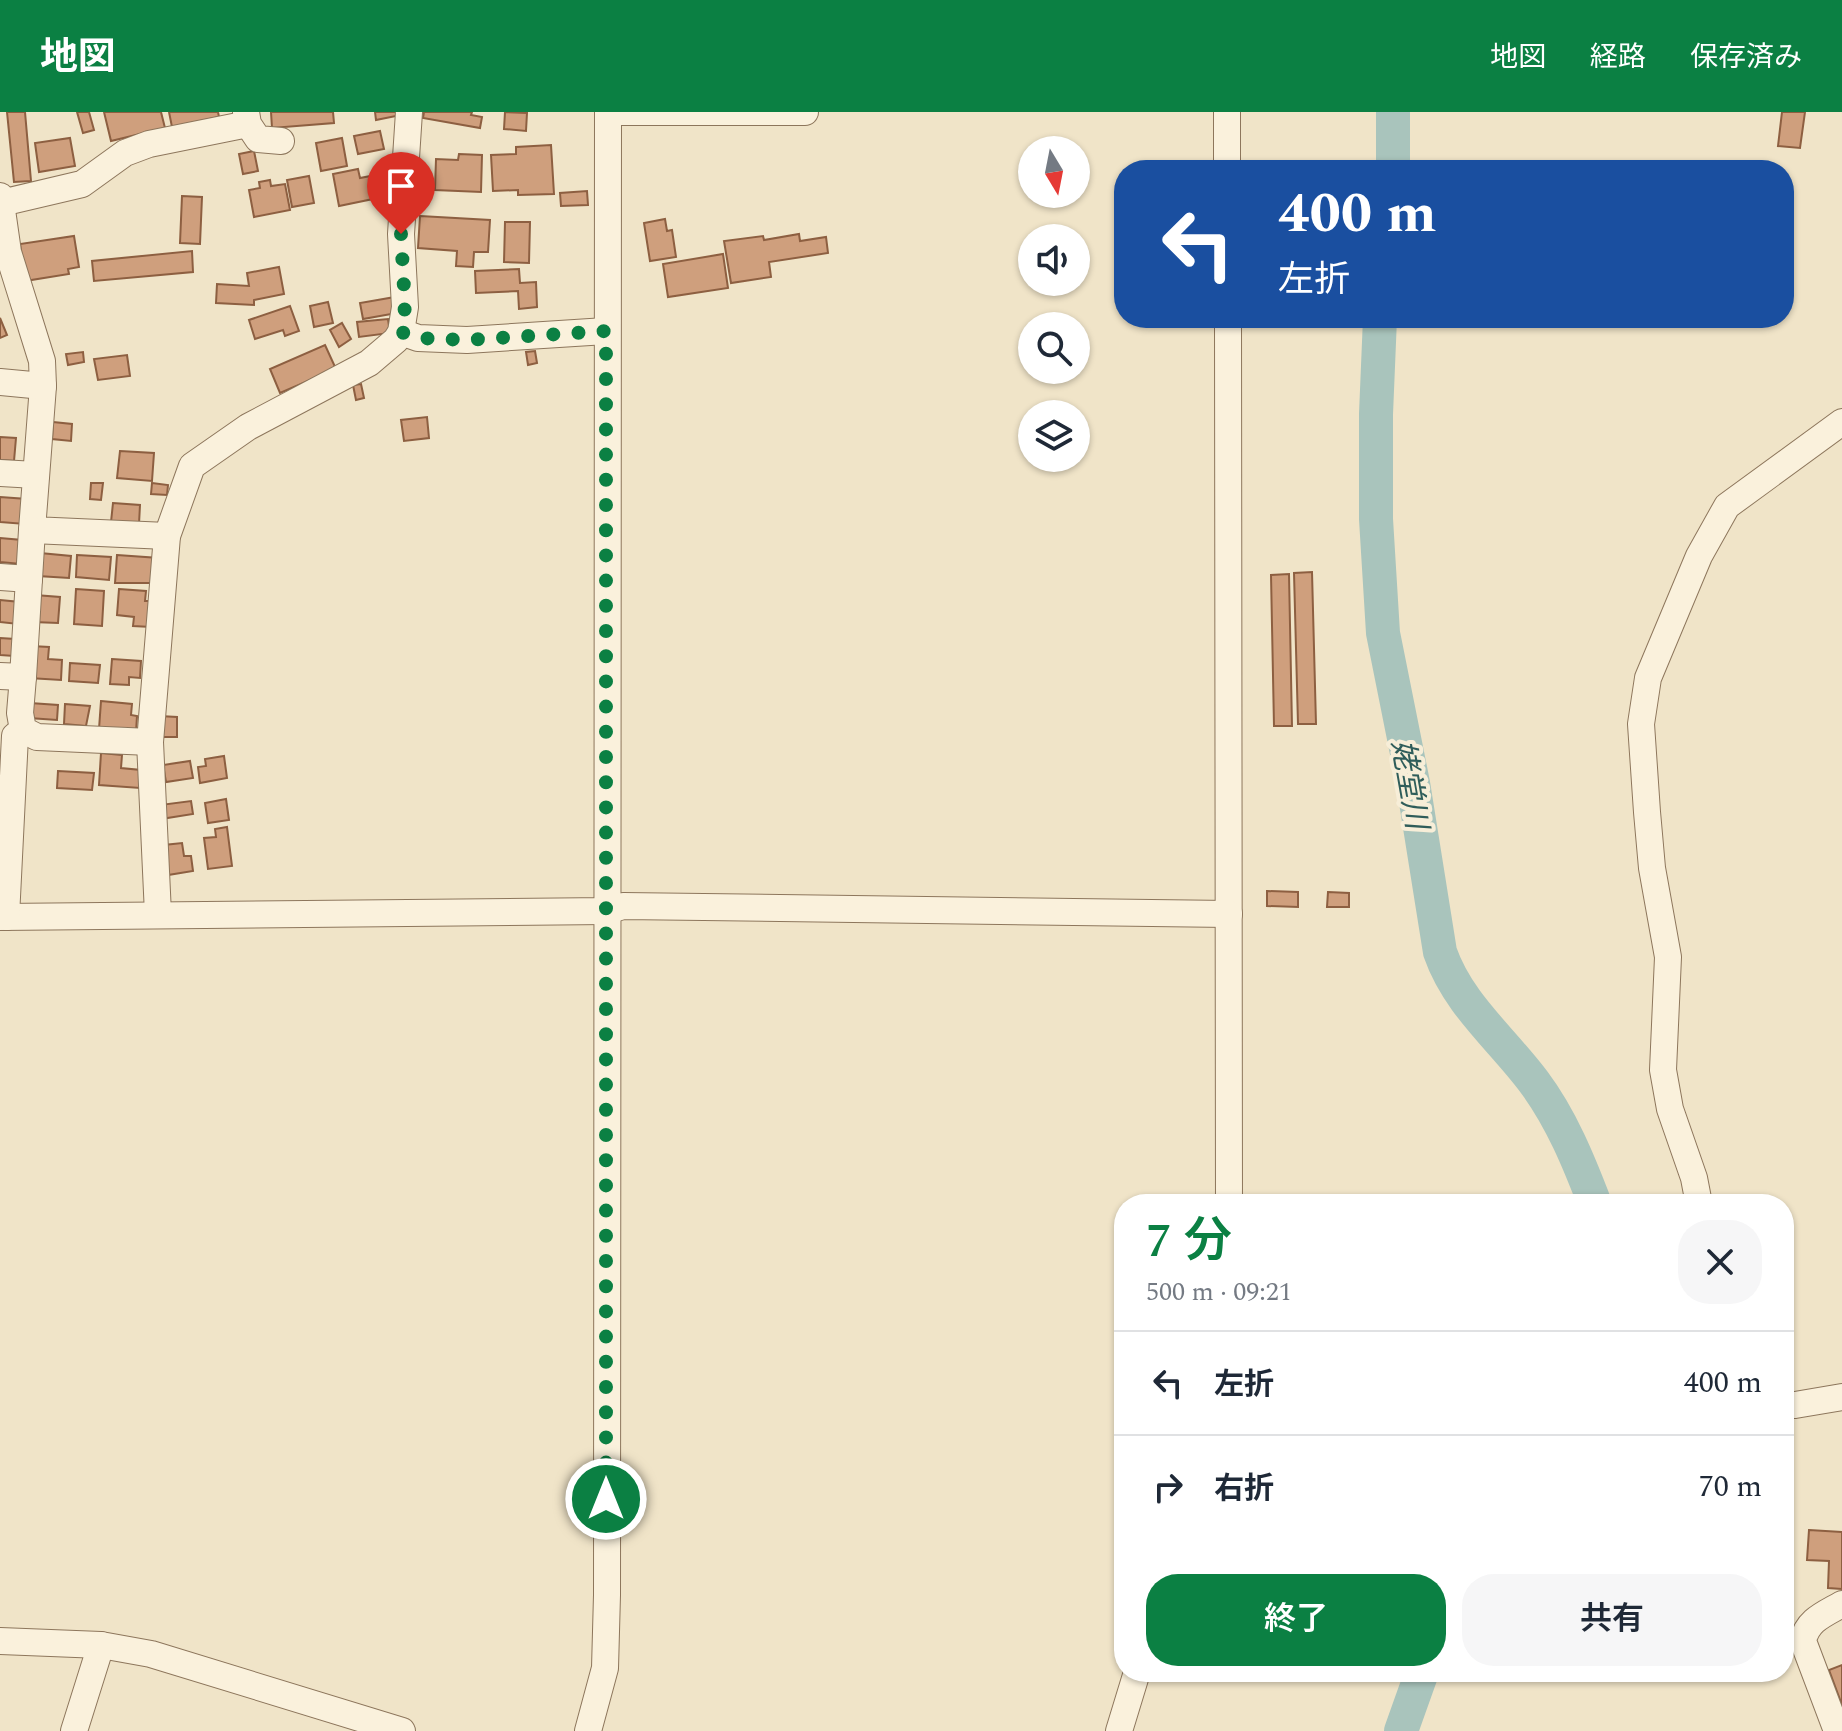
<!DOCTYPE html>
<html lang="ja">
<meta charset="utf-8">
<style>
body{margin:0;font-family:Spectral,"Noto Sans JP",serif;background:#f6f6f7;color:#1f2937;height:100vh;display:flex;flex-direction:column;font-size:30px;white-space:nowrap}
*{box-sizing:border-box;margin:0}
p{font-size:26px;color:#747a83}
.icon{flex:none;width:44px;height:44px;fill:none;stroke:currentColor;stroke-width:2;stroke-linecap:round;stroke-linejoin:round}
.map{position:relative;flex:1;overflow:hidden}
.details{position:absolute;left:1114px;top:1082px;width:680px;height:488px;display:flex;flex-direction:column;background:#fff;border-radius:32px;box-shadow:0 2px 6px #0004}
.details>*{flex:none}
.guide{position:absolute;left:1114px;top:48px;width:680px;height:168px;border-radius:32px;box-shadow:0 2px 6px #0004;background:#1a4fa0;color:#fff;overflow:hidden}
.needle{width:52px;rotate:170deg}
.controls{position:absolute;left:1018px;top:24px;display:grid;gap:16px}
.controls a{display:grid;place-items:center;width:72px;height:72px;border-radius:50%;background:#fff;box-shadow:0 2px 6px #0004;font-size:40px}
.pin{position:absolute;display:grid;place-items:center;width:68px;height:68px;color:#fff;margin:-82px -34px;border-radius:50% 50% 50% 0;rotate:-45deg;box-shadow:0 0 8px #0007}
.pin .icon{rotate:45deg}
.me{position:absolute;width:88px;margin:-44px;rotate:0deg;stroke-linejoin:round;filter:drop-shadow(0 0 6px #0008)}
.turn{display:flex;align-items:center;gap:28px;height:168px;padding:0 32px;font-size:36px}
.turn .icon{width:104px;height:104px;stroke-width:2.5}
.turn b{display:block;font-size:56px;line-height:68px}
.round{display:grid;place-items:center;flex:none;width:84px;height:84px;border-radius:32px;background:#f6f6f7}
.overview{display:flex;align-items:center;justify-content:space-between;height:136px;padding:0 32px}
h1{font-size:48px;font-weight:600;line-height:60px;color:#0b8043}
.action{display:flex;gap:16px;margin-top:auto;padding:16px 32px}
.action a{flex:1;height:92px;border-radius:32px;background:#0b8043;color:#fff;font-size:32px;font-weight:600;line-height:92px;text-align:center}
.action a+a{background:#f6f6f7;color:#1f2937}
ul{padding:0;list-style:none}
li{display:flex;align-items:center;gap:24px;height:104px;padding:0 32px;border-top:2px solid #e0e1e3}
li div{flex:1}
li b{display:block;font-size:30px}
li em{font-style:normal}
header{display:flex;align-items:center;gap:48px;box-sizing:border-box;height:112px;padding:0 40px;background:#0b8043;color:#fff}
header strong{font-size:38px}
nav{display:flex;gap:44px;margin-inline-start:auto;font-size:28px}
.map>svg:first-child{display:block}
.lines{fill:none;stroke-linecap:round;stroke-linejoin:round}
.river{stroke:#a9c4bc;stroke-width:34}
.building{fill:#cf9f7d;stroke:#8d5f41;stroke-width:2}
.minor-casing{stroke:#8d765c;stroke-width:28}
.minor{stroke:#faf1dc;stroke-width:26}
.route{stroke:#0b8043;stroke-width:14;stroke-dasharray:0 25.2}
.labels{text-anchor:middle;stroke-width:8;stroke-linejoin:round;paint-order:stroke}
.water-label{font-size:30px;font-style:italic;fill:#2f5d5a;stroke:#f7eed8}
</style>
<header>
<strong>地図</strong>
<nav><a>地図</a><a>経路</a><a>保存済み</a></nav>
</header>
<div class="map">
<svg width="1842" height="1619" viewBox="0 0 1842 1619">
<rect width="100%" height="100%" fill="#f0e4c8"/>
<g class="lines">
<g class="river">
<polyline points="1393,58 1393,0"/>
<path d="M1380,206L1376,302V407L1383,521L1413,671L1440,840C1458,892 1501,926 1534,970C1561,1006 1579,1050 1595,1092"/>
<polyline points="1401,1619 1422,1560"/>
</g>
</g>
<g class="building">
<polygon points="7,0 25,0 31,69 14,70"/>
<polygon points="77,0 89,0 94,18 83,21"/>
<polygon points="104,0 161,0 165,16 111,29"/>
<polygon points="169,0 218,0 219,5 172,15"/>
<polygon points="271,0 333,0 334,11 272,16"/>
<polygon points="375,0 401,0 401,3 376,8"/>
<polygon points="424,0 472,0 471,3 482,5 480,16 423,6"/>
<polygon points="505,0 527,1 526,19 504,17"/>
<polygon points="1782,0 1805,0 1800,36 1778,34"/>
<polygon points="380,19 384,37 358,42 354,24"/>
<polygon points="70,26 75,54 39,60 35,31"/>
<polygon points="342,26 347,54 321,59 316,31"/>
<polygon points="551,33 554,82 518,83 518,78 493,79 491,43 516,42 516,35"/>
<polygon points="254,39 258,59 243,62 239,42"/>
<polygon points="459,42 482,43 481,80 435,78 436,47 458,48"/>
<polygon points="358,57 360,66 386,61 391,90 379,92 378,86 339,94 333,62"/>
<polygon points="309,64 314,91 292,95 287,68"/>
<polygon points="270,68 271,74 285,72 290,98 254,105 249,78 260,76 259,70"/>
<polygon points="587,79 588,93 561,94 560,81"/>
<polygon points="182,84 202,85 200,132 180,131"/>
<polygon points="420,104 490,108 488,140 474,140 473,155 456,154 457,139 418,136"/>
<polygon points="665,107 667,119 672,118 676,145 650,149 644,111"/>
<polygon points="505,110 530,110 529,151 504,150"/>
<polygon points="799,122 800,129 826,125 828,141 769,150 771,165 731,171 724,129 763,124 764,128"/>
<polygon points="74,124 79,155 68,157 69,162 25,169 20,132"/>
<polygon points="192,139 193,160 94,169 92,149"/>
<polygon points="723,142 728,176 668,185 663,152"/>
<polygon points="279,155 284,182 254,188 254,193 216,191 217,172 249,174 247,161"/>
<polygon points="519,157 520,171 536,170 537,195 519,197 518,179 476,181 475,159"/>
<polygon points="395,185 397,201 363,207 360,191"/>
<polygon points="328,190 333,211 314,215 310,194"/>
<polygon points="290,194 299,219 285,224 283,218 255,227 249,208"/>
<polygon points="0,206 7,223 0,226"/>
<polygon points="388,207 390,221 359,225 357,210"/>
<polygon points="342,211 351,227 339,235 330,218"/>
<polygon points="325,233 336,257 280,281 270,257"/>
<polygon points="535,239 537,251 528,253 526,240"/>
<polygon points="83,240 84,250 68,253 66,242"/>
<polygon points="127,243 130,264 98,268 94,247"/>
<polygon points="361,272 364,286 356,288 353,273"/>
<polygon points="427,305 429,326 404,329 401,308"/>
<polygon points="53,310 72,312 71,329 52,327"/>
<polygon points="0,325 16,326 14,349 0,348"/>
<polygon points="120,339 154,341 152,369 117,366"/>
<polygon points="91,371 103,371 101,388 90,387"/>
<polygon points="152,371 168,373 167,383 151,382"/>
<polygon points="0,385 27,387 25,412 0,410"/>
<polygon points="113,391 140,393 139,412 111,410"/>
<polygon points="0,426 22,428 21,452 0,450"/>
<polygon points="40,441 71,444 69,466 38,464"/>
<polygon points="77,443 111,445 109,468 76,465"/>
<polygon points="117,443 159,446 157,471 115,471"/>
<polygon points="1312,460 1316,612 1298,612 1294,461"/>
<polygon points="1289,462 1292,614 1274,614 1271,463"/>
<polygon points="76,477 104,479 102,514 74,512"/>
<polygon points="119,477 146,479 145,489 153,489 151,515 133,514 134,505 117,503"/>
<polygon points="35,483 60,485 58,511 33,510"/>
<polygon points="0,488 20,490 18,512 0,510"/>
<polygon points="0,526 15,527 14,544 0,543"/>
<polygon points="31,534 49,535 48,547 62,548 61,568 29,566"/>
<polygon points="112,547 141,549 140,566 129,565 129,573 110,572"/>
<polygon points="70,551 100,553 98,571 69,569"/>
<polygon points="101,589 132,592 131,603 137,604 136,620 99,617"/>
<polygon points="30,591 58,593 57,608 29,606"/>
<polygon points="65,592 90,594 86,614 64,612"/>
<polygon points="159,604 177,605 177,625 159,625"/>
<polygon points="101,641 122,643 121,656 141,658 140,676 99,673"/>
<polygon points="224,644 227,666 200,671 198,655 206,654 205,647"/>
<polygon points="190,649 193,666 166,670 163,653"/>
<polygon points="58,659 94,661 92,678 57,676"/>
<polygon points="226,687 229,708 208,711 205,691"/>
<polygon points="191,689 193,702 161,707 160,693"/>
<polygon points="227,715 232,754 208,757 204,726 216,725 215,717"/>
<polygon points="182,731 184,744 191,744 193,759 168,763 164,733"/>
<polygon points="1267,779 1298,780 1298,795 1267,794"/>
<polygon points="1328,780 1349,781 1349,795 1327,795"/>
<polygon points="1809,1418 1842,1420 1842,1477 1828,1476 1829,1449 1807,1448"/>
<polygon points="1842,1553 1842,1593 1829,1558"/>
</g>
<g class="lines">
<g class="minor-casing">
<g id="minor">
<polyline points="246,0 248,12 258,27 281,29"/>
<polyline points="608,0 805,0"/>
<polyline points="1227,0 1227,58"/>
<polyline points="0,84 8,140 42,249 43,274 32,418 167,424"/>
<polyline points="1,91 82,72 125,41 149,32 248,12"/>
<polyline points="1228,206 1229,1092"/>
<polyline points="401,220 418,226 467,228 606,219"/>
<polyline points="0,270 43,274"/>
<polyline points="0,361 36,363"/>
<polyline points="0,465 29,467"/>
<polyline points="0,564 23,565 32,418"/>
<polyline points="23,565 20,601 23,618 37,625 150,630"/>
<polyline points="158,802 150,630 167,424 192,354 248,315 369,251 396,228 401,220 405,195 401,122 409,0"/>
<polyline points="0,805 607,799 623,794 1229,802"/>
<polyline points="6,805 15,624 23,618"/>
<polyline points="1699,1092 1694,1066 1670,997 1663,958 1668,845 1652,756 1647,700 1641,612 1648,566 1699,444 1727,394 1842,310"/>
<polyline points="1784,1293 1795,1293 1842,1285"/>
<polyline points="0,1529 101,1533 151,1542 402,1619"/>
<polyline points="74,1619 101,1533"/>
<polyline points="588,1619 605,1556 607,1483 608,0"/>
<polyline points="1119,1619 1137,1560"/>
<path d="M1837,1619L1803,1529C1807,1508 1825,1502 1842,1492"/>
</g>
</g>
<use href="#minor" class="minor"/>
</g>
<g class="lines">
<polyline class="route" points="401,122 405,195 401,220 418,226 467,228 606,219 606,1387"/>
</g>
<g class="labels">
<g class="water-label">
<text transform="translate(1410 672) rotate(80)" y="10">姥堂川</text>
</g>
</g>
</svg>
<div class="controls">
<a><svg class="needle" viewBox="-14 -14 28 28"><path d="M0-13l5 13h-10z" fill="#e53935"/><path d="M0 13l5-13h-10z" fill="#747a83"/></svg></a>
<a><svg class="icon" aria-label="sound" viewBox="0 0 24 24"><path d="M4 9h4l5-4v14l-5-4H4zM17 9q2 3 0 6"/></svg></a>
<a><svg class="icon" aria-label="search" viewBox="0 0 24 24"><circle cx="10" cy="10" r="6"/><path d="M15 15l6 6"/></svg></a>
<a><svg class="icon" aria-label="layers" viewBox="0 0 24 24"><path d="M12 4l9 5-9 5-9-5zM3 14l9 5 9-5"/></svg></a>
</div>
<div class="pin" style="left:401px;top:122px;background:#d93025"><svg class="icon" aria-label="arrive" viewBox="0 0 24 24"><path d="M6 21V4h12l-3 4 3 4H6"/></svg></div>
<svg class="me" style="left:606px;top:1387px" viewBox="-20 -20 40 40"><circle r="17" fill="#0b8043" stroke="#fff" stroke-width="3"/><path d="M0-11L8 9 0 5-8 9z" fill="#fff"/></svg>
<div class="guide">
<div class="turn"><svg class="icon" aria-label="left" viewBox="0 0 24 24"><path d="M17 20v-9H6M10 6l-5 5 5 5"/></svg><div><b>400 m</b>左折</div></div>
</div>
<section class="details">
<div class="overview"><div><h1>7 分</h1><p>500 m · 09:21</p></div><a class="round"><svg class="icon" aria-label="close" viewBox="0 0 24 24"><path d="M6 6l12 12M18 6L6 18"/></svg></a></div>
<ul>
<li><svg class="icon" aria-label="left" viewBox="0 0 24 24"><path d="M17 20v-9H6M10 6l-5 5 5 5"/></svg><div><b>左折</b></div><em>400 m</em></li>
<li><svg class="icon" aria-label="right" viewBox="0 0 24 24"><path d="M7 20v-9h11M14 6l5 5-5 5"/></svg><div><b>右折</b></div><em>70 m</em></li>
</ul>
<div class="action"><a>終了</a><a>共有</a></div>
</section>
</div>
